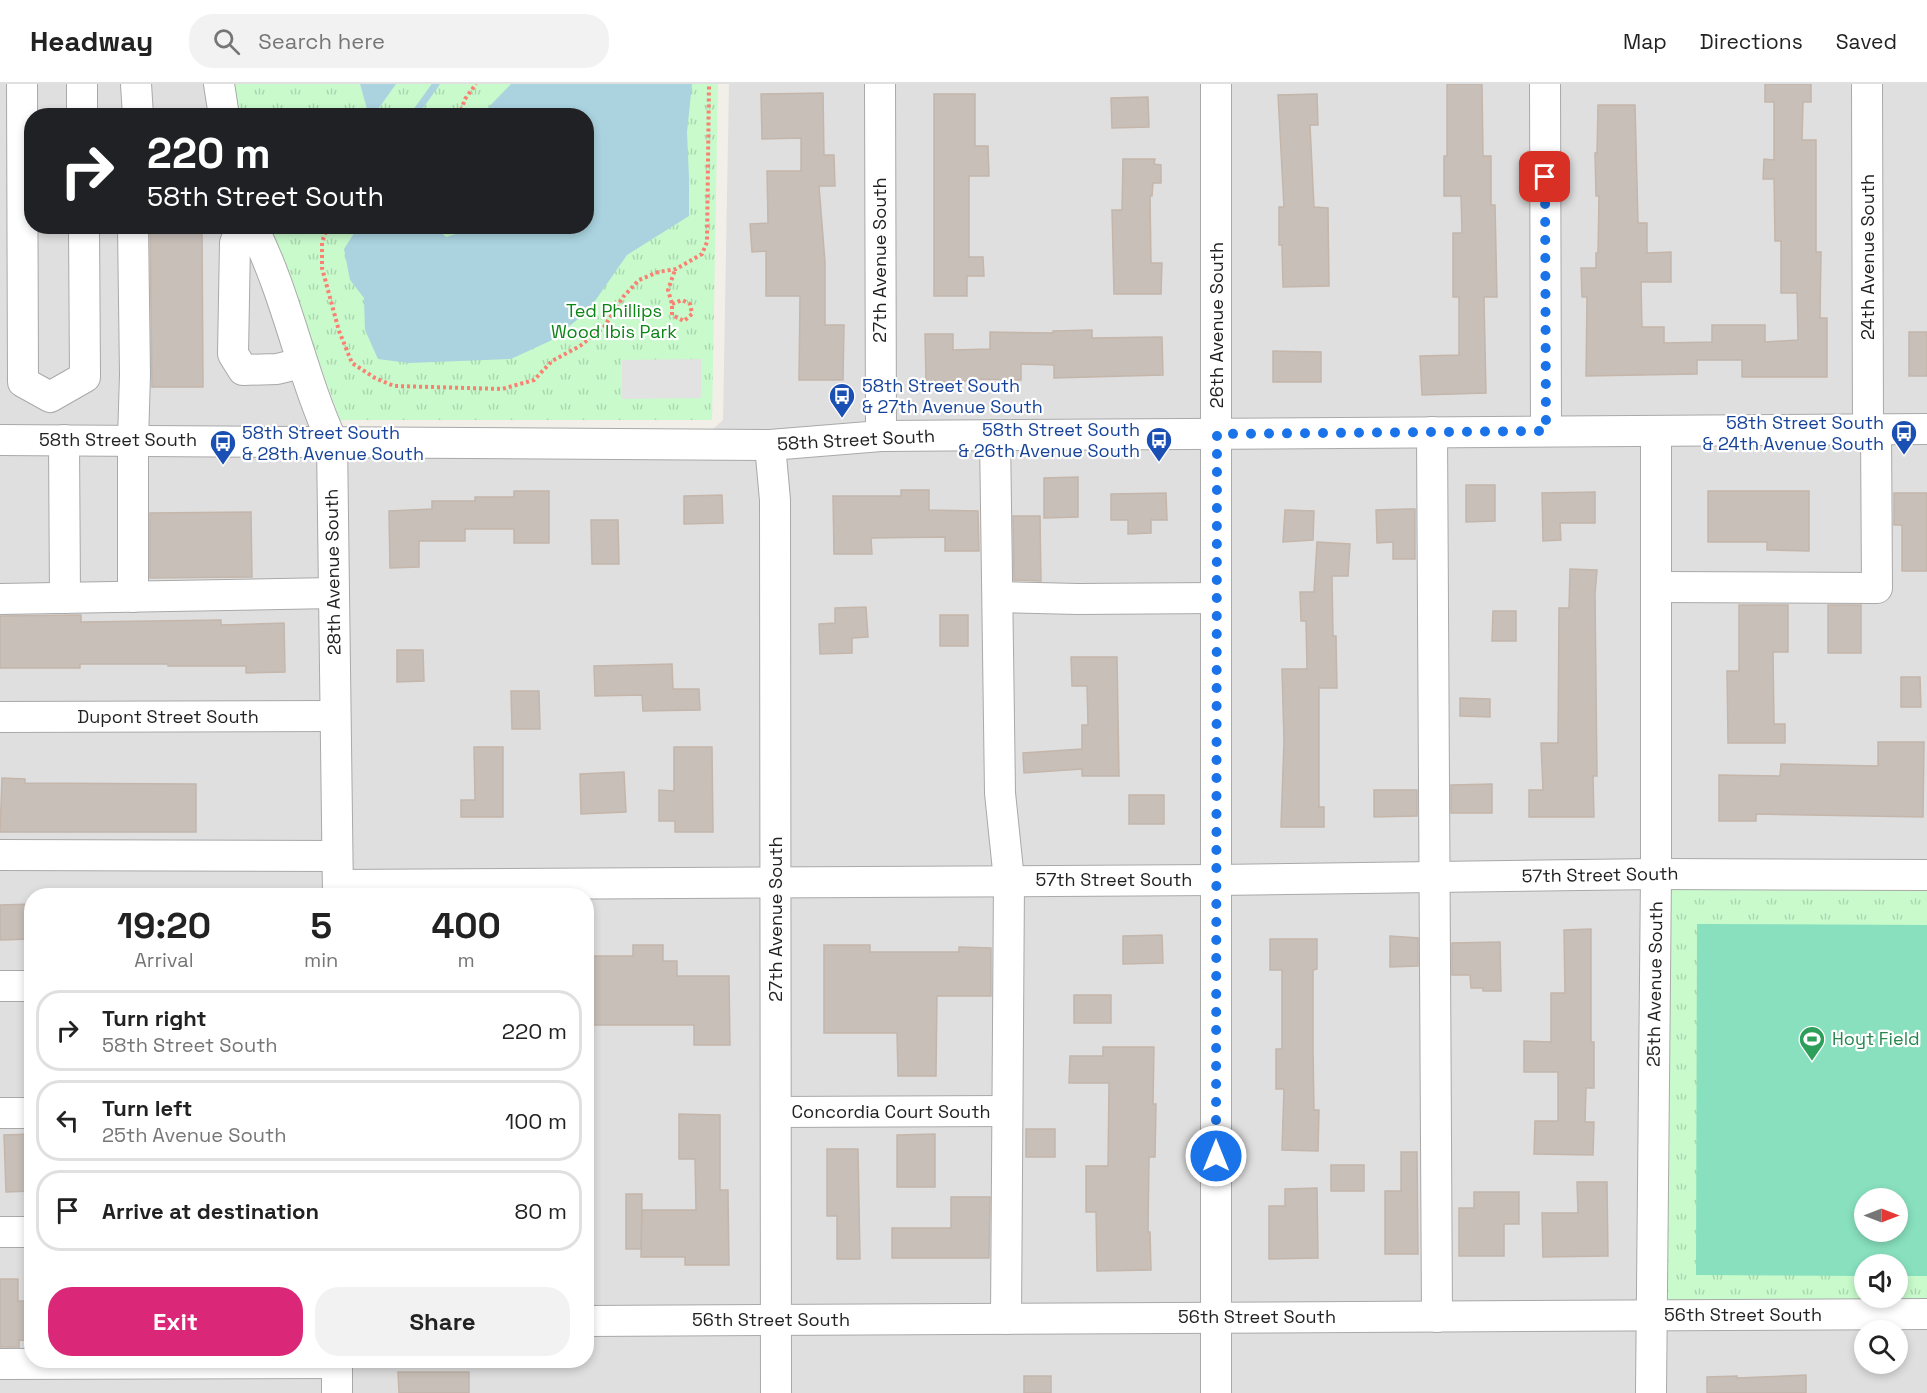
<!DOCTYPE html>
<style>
body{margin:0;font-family:"Space Grotesk",sans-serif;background:#f2f2f2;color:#222;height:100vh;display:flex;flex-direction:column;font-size:22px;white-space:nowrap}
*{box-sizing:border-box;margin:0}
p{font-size:20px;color:#767676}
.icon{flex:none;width:33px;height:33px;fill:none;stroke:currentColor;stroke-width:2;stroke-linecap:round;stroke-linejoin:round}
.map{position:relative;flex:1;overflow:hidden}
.side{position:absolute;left:24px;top:804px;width:570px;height:480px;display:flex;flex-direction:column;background:#fff;border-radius:24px;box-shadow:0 3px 9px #0003}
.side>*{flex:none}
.banner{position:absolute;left:24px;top:24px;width:570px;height:126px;border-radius:24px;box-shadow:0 3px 9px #0003;background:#202124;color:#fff;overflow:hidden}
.needle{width:39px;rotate:90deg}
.fabs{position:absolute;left:1854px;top:1104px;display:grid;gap:12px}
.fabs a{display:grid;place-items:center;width:54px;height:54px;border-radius:50%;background:#fff;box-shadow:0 3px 9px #0003;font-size:30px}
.pin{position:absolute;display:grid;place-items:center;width:51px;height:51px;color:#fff;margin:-26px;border-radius:12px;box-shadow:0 3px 9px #0006}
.me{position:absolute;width:66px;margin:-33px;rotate:0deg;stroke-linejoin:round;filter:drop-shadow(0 0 4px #0008)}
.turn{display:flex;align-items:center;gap:21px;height:126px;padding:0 24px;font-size:27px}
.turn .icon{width:78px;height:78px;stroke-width:2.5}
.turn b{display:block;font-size:42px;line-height:51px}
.eta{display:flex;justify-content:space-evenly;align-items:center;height:102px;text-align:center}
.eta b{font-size:36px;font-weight:700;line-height:42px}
.primary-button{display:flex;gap:12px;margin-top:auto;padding:12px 24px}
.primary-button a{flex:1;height:69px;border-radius:24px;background:#db2777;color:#fff;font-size:24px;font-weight:700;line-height:69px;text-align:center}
.primary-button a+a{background:#f2f2f2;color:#222}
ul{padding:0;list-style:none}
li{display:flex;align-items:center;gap:18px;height:81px;margin:0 12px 9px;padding:0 12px;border:3px solid #e0e0e0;border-radius:24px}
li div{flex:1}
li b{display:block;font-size:22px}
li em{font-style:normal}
header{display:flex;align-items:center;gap:36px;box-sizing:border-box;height:84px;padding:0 30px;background:#fff;border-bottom:2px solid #e0e0e0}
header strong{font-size:28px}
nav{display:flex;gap:33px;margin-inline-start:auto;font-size:21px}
.search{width:420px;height:54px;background:#f2f2f2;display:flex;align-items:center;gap:15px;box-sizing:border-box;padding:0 21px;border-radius:24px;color:#767676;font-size:22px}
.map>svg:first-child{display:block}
.residential{fill:#e0dfdf;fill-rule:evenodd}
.park{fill:url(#park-tufts);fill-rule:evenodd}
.pitch{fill:#88e0be;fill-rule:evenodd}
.parking{fill:#e2e2e2}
.water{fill:#aad3df}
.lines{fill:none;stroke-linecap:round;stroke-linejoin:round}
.stream{stroke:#aad3df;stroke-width:7}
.building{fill:#c7bfb8;stroke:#c4b6ab;stroke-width:1.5}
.minor-casing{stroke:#a9a9a9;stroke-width:32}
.path{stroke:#fa8072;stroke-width:4;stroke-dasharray:3 3;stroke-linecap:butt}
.minor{stroke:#fff;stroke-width:30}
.route{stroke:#1a73e8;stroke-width:10;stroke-dasharray:0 18}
.labels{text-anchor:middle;stroke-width:4.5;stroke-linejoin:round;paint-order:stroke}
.street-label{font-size:18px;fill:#222;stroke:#fff}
.park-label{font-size:18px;fill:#0c8416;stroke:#fff}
.transit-label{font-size:18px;fill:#164399;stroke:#fff;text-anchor:start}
.leisure-label{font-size:18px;fill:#27864d;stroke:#fff;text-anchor:start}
</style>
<header>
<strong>Headway</strong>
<div class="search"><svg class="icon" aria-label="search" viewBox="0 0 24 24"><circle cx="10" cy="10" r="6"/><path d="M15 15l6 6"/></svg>Search here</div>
<nav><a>Map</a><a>Directions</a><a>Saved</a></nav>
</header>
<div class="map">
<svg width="1927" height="1309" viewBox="0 0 1927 1309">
<defs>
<pattern id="park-tufts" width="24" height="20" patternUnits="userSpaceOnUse" patternTransform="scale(1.5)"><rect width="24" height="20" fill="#c8facc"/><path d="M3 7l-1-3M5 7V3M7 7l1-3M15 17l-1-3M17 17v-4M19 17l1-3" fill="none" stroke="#acd6af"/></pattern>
</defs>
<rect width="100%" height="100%" fill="#f2efe9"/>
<g class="residential">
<polygon points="0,0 206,0 211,31 32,32 32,142 238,143 259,185 313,345 0,344"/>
<polygon points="729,0 867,0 868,342 769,349 365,346 712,346 723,336"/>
<polygon points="893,0 1203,0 1204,339 893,341"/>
<polygon points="1229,0 1532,0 1533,336 1229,339"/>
<polygon points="1557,0 1855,0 1855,334 1558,336"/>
<polygon points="1880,0 1927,0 1927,334 1881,334"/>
<polygon points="1927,357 1927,779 1669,779 1668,358"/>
<polygon points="1643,358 1643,779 1229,784 1229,361"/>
<polygon points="1204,361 1204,785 788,785 784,371 881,364"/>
<polygon points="0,367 319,368 322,621 0,622"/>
<polygon points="345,368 758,372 763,417 763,786 350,789"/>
<polygon points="322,643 325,811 32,812 31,891 0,891 0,644"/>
<polygon points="1643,802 1638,1221 1229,1222 1229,807"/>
<polygon points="1204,807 1203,1223 788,1224 788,808"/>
<polygon points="763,808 763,1225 587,1225 586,812"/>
<polygon points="31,913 31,1137 0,1137 0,914"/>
<polygon points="0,1160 31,1160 32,1276 325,1277 324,1309 0,1309"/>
<path d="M1927,1242V1309H1664L1663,1243ZM1864,1246H1898V1280H1864Z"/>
<polygon points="1638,1243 1639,1309 1228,1309 1228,1245"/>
<polygon points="1203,1245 1203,1309 788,1309 788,1247"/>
<polygon points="763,1247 763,1309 350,1309 350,1277 586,1276 587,1248"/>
</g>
<g class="park">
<polygon points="227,0 360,0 369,31 231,31"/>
<polygon points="396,0 718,0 712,336 340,336 274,153 268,143 586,142 586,32 374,31"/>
<path d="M1668,802H1927V1215L1665,1220ZM1864,1114H1898V1148H1864ZM1864,1180H1898V1214H1864Z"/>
</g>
<path class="pitch" d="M1697,840L1927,841V1192H1898V1180H1864V1192L1696,1191ZM1864,1114H1898V1148H1864Z"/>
<polygon class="parking" points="701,275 701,314 622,315 622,276"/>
<g class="water">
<polygon points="360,0 396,0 374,31 369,32"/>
<polygon points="511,0 692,0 687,48 689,94 689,132 627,171 588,227 552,256 511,275 409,279 378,275 365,246 364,214 350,196 344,165 358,143 436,143 446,153 463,148 469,143 586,142 586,32 481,31"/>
</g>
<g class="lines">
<polyline class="stream" points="413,32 436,0"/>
</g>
<g class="building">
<polygon points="1447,0 1482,0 1483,72 1491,72 1491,121 1495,121 1497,213 1484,213 1486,309 1422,311 1420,272 1459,271 1459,213 1453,213 1453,149 1462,149 1461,112 1444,112 1444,72 1447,72"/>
<polygon points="1765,0 1811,0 1811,18 1803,18 1802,56 1816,56 1816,168 1821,168 1820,234 1827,234 1827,293 1742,293 1742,276 1697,276 1697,290 1586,292 1587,213 1582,213 1581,184 1596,184 1596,169 1598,169 1599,112 1596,112 1595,69 1597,69 1598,21 1635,21 1638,139 1647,139 1647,169 1671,168 1671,198 1641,198 1642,243 1664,243 1664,259 1712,258 1712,241 1765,241 1765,258 1798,256 1797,209 1781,209 1781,157 1775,157 1774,95 1763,95 1764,75 1774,76 1774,18 1765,18"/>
<polygon points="823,9 824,71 834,71 835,102 819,102 825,178 825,241 844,241 843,296 799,296 800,212 766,212 766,167 752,168 750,140 768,139 767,87 801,87 801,54 762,55 761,10"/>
<polygon points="934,10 975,10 975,62 988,62 989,92 969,92 969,173 983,173 984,192 967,192 967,212 934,212"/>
<polygon points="1317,10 1318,41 1310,41 1314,123 1328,124 1329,202 1283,203 1282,161 1279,161 1279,123 1284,123 1278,11"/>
<polygon points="1148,13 1149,43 1112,44 1111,14"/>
<polygon points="1123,75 1155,75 1154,80 1161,81 1161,99 1153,99 1152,112 1150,112 1151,179 1162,179 1161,210 1114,210 1112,126 1122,126"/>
<polygon points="150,142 202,142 203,303 152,303"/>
<polygon points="1092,246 1092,254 1162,253 1163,291 1054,294 1054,281 1021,280 1021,296 967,295 967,297 926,298 925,250 953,250 953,266 990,265 990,248 1053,249 1053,247"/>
<rect x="1909" y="248" width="18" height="44"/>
<polygon points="1273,267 1321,268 1321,298 1273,298"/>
<polygon points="1078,393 1078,433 1044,434 1044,394"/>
<polygon points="1466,401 1495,401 1495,437 1466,438"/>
<polygon points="901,406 929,406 929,426 978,427 979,467 945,467 945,453 871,454 872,470 834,470 833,412 901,412"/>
<polygon points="514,407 549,407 549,459 514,459 514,445 465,445 465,457 419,457 419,483 390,484 389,427 432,425 432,417 475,417 475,413 514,413"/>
<polygon points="1708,407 1809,407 1809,467 1767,466 1767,458 1708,458"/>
<polygon points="1595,408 1595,439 1560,439 1561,456 1543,457 1542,409"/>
<polygon points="1166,409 1167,436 1151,436 1151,449 1128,450 1128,436 1111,436 1111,410"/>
<polygon points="1894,409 1927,409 1927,487 1902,487 1902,441 1894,441"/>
<polygon points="722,411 723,439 684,440 684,412"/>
<polygon points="1407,425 1415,425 1415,475 1393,475 1393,458 1377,459 1376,426"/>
<polygon points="1285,426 1314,427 1313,456 1283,458"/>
<polygon points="251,428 252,493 150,494 150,429"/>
<polygon points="1013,432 1040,432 1041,497 1014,496"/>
<polygon points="591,436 618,436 619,480 592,480"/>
<polygon points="1317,458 1350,460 1348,492 1332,492 1333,552 1336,552 1337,604 1319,604 1319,723 1324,723 1324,743 1281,743 1284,657 1282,585 1307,585 1306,537 1301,537 1300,508 1314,508"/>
<polygon points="1570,485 1597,486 1595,510 1597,692 1593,692 1594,733 1529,733 1529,706 1543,706 1541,659 1558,659 1559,524 1569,524"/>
<polygon points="1739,521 1788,521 1788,568 1773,568 1774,640 1785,640 1785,659 1728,659 1727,587 1739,587"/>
<rect x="1828" y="521" width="33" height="48"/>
<polygon points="866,523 868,553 852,554 852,569 820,570 819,540 835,539 835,524"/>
<polygon points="1493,527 1516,527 1516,557 1492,557"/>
<polygon points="81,531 81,538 221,536 221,541 284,539 285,588 246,589 246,582 168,582 168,580 80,580 80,584 0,584 0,532"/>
<rect x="940" y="531" width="28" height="31"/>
<polygon points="397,566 423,566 424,597 397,598"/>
<polygon points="1071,573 1117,573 1119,692 1082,692 1082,685 1024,689 1023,669 1082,665 1082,641 1088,641 1087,602 1072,602"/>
<polygon points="672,580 673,605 699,605 700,626 643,627 642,611 595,612 594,582"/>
<polygon points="1901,593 1920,593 1921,623 1901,623"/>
<polygon points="511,607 539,607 540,645 512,645"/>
<polygon points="1460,614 1490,615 1490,633 1460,632"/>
<polygon points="1878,658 1924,658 1923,733 1756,730 1756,737 1719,737 1719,691 1780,692 1781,680 1878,682"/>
<polygon points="474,663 503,663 503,733 461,733 461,716 475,716"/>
<polygon points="674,663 712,663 713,748 675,748 675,737 659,737 659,706 674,707"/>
<polygon points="624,688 626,728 581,730 580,690"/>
<polygon points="2,694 25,695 25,699 196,700 196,748 0,748"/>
<polygon points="1492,700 1492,729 1451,729 1451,701"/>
<polygon points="1374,706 1417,706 1417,732 1374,733"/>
<rect x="1129" y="711" width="35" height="29"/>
<polygon points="32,820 32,855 0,856 0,821"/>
<polygon points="1591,845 1591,958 1594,958 1594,1004 1586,1004 1585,1038 1594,1038 1593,1071 1534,1070 1535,1037 1558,1037 1558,988 1524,988 1524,957 1551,958 1551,909 1565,909 1564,846"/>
<polygon points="1162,851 1163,879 1123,880 1123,852"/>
<polygon points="1390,852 1418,854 1418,882 1390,883"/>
<polygon points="1270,855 1317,855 1317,885 1313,886 1313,966 1314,1026 1319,1026 1318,1067 1282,1066 1284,1005 1276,1005 1276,965 1282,965 1282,886 1270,886"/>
<polygon points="1500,858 1501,907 1483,907 1483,904 1471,904 1470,891 1452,891 1452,859"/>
<polygon points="633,861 663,861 663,877 677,877 677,892 729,892 730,961 694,961 694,941 586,941 586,872 633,872"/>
<polygon points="824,861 870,861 870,868 959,868 959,863 991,864 991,912 937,912 936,992 898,992 897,949 824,949"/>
<rect x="1074" y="911" width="37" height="28"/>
<polygon points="1103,963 1154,963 1153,1020 1156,1020 1155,1073 1149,1073 1148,1148 1150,1148 1151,1186 1097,1187 1096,1128 1086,1128 1086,1082 1108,1082 1109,999 1069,999 1070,972 1103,972"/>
<polygon points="679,1030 720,1031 720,1106 728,1106 729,1181 685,1181 685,1173 641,1173 642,1126 696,1126 695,1075 679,1075"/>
<rect x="1026" y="1045" width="29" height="28"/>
<polygon points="32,1050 32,1107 6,1108 4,1051"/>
<polygon points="935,1050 935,1103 897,1103 897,1051"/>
<polygon points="827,1065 858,1065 860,1175 837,1175 837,1132 827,1132"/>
<polygon points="1401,1068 1417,1068 1418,1170 1385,1170 1385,1107 1401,1107"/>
<rect x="1331" y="1081" width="33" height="26"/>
<polygon points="1577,1098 1607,1098 1608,1172 1543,1173 1542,1129 1578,1129"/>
<polygon points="1317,1104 1318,1174 1269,1175 1269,1122 1285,1122 1285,1105"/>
<polygon points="1474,1108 1519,1108 1519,1140 1504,1140 1504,1172 1459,1172 1459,1124 1474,1124"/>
<polygon points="626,1110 642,1110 641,1165 626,1165"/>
<polygon points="951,1113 990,1113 989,1174 892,1174 892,1144 951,1144"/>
<polygon points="0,1195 18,1195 18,1217 32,1217 32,1257 19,1256 19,1263 0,1263"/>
<polygon points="398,1288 469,1288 469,1309 399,1309"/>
<polygon points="1806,1291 1806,1309 1707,1309 1707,1293 1737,1292 1737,1294"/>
<rect x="1024" y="1292" width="27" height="17"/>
</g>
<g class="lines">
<g class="minor-casing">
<g id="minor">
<polyline points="22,0 23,298 50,313 85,293 84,142"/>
<polyline points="82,0 82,32"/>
<polyline points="136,0 138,32"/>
<polyline points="219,0 224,32"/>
<polyline points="880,0 881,352"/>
<polyline points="1545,0 1546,347"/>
<polyline points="1867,0 1868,345"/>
<polyline points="242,142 235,159 233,270 243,286 277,285 302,279"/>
<path d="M252,142C287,210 300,287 332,357L338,812"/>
<polyline points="1432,348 1437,1233"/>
<polyline points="995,351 1000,709 1009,796 1006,1235"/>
<polyline points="0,356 770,361 881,352 1927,345"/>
<polyline points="64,356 65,514"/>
<polyline points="770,361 775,416 776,1309"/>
<polyline points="1656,503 1877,504 1876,345"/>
<polyline points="133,513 133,356 135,291 133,142"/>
<polyline points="998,513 1078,515 1216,514"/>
<polyline points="0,515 334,509"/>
<polyline points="0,633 335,632"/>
<polyline points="0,771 337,772"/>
<polyline points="338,801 1216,796 1656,790 1927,791"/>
<polyline points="0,902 32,902"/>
<polyline points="777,1028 1006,1027"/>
<polyline points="0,1029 32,1029"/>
<polyline points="0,1148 32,1148"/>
<polyline points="586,1237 1927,1230"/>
<polyline points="0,1280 337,1279"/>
<polyline points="337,1309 337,1276"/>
<polyline points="1216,1309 1216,0"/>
<polyline points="1651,1309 1656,790 1656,347"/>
</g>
</g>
<g class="path">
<polyline points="459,32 465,15 476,0"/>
<polyline points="328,142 322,158 322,184 339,247 352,279 375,294 394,302 502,305 534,296 552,277 580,262 604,243 623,213 639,196 658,188 676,185 702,170 707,158 709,0"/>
<polyline points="672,220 682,216 690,220 692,230 684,237 672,231 672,220 668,206 675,186"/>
</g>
<use href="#minor" class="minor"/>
</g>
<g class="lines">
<polyline class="route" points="1216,1072 1217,350 1546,347 1545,93"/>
</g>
<defs>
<g id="bus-pin" transform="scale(1.35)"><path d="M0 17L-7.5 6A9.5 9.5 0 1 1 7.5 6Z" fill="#1a4fb4" stroke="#fff"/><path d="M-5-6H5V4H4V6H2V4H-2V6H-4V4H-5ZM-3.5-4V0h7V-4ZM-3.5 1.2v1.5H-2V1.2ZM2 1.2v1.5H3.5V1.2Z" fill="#fff"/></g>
<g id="stadium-pin" transform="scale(1.35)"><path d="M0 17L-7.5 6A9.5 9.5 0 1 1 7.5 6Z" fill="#2e9e5b" stroke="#fff"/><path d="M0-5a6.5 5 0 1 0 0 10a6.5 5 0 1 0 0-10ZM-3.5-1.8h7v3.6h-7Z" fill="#fff"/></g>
</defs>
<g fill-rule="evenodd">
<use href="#bus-pin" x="842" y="312"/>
<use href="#bus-pin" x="1904" y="349"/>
<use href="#bus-pin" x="1159" y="356"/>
<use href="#bus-pin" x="223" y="359"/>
<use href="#stadium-pin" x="1812" y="955"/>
</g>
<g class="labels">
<g class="street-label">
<text transform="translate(1868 173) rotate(-90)" y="6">24th Avenue South</text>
<text transform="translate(880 176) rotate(-90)" y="6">27th Avenue South</text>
<text transform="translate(1217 241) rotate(-90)" y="6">26th Avenue South</text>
<text x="118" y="362">58th Street South</text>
<text transform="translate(856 356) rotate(-3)" y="6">58th Street South</text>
<text transform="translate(333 488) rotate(-91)" y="6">28th Avenue South</text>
<text x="168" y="639">Dupont Street South</text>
<text transform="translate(1600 791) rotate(-1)" y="6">57th Street South</text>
<text x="1114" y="802">57th Street South</text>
<text transform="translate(776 835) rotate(-90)" y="6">27th Avenue South</text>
<text transform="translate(1655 900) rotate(-89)" y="6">25th Avenue South</text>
<text x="891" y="1034">Concordia Court South</text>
<text x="1743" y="1237">56th Street South</text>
<text x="1257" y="1239">56th Street South</text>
<text x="771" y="1242">56th Street South</text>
</g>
<g class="park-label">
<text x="614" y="233">Ted Phillips<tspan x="614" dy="21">Wood Ibis Park</tspan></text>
</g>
<g class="transit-label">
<text x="862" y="308">58th Street South<tspan x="862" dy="21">&amp; 27th Avenue South</tspan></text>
<text x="1884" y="345" text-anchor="end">58th Street South<tspan x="1884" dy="21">&amp; 24th Avenue South</tspan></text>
<text x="1140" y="352" text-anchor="end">58th Street South<tspan x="1140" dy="21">&amp; 26th Avenue South</tspan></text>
<text x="242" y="355">58th Street South<tspan x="242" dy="21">&amp; 28th Avenue South</tspan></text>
</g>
<g class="leisure-label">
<text x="1832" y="961">Hoyt Field</text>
</g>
</g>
</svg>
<div class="fabs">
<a><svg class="needle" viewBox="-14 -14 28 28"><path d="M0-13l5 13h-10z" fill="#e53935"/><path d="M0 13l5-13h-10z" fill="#767676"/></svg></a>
<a><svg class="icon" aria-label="sound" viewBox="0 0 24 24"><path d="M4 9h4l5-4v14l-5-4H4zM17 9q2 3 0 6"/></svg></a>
<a><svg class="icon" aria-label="search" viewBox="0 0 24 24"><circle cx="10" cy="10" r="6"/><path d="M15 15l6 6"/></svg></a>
</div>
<div class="pin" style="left:1545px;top:93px;background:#d93025"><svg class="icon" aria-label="arrive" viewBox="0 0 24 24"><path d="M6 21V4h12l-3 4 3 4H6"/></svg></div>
<svg class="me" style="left:1216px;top:1072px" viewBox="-20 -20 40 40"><circle r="17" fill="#1a73e8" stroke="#fff" stroke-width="3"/><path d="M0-11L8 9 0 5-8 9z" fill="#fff"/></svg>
<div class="banner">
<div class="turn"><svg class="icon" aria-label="right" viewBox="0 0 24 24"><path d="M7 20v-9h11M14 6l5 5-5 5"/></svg><div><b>220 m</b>58th Street South</div></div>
</div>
<section class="side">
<div class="eta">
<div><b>19:20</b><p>Arrival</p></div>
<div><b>5</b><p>min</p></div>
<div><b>400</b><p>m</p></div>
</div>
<ul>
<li><svg class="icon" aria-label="right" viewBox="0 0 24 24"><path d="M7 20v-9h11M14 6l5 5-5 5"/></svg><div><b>Turn right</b><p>58th Street South</p></div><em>220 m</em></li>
<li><svg class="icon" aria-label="left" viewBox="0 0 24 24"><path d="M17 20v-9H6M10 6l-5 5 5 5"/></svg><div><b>Turn left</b><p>25th Avenue South</p></div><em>100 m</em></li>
<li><svg class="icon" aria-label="arrive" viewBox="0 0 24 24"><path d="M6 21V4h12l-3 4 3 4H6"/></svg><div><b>Arrive at destination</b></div><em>80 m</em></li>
</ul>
<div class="primary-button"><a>Exit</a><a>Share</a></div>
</section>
</div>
